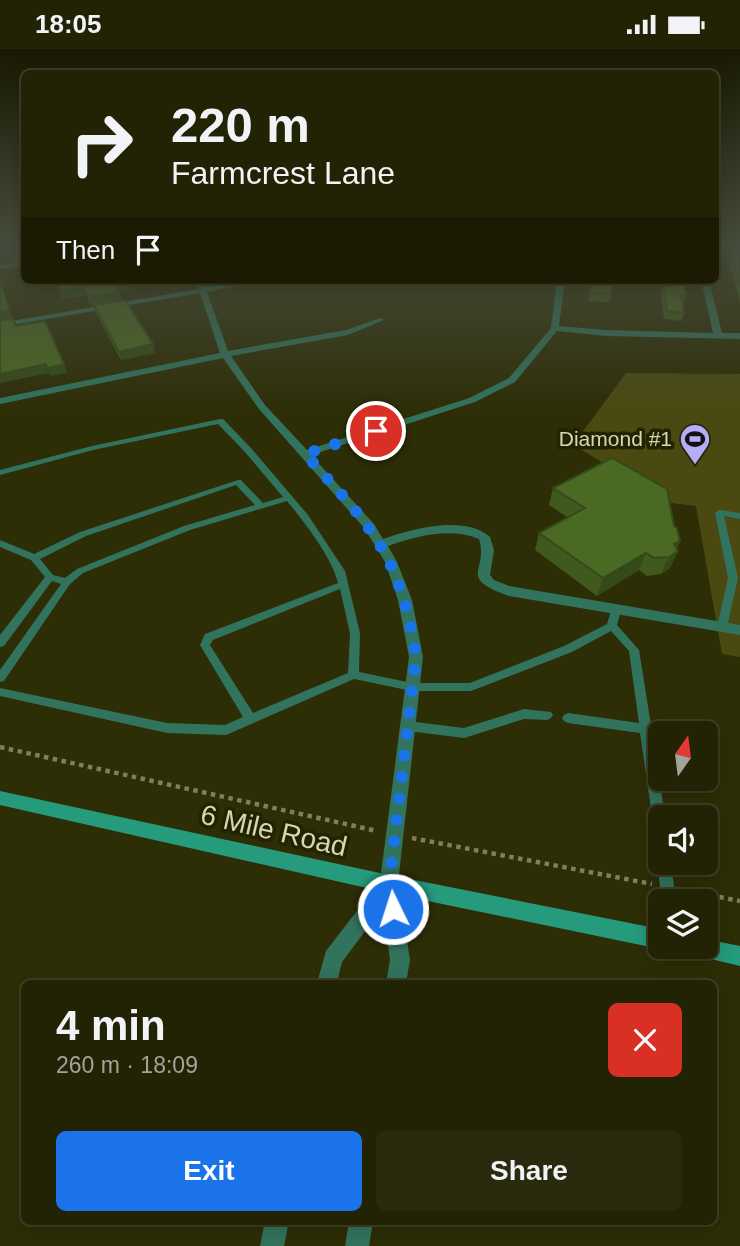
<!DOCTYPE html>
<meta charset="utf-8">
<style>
body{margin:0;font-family:Helvetica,sans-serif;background:#2a2a0e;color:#f1f3f6;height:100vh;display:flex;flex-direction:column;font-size:26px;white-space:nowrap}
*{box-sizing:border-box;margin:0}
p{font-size:23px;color:#a2a49a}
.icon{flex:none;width:38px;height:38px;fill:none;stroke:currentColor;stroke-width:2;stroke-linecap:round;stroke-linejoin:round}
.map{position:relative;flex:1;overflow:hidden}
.drawer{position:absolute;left:21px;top:931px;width:696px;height:245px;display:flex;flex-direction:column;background:#222204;border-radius:10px;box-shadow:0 4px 18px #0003,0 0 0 2px #3f3f26}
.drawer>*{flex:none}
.hud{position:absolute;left:21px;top:21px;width:698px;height:214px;border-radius:10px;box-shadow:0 4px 18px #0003,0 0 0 2px #3f3f26;background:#222204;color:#f1f3f6;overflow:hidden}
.needle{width:46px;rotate:14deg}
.buttons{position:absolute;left:648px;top:672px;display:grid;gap:14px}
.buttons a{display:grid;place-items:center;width:70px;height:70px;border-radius:10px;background:#222204;box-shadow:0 4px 18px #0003,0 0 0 2px #3f3f26;font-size:35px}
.pin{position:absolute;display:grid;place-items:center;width:60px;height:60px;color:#fff;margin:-30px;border:4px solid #fff;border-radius:50%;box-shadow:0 2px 7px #0007}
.me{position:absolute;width:77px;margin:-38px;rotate:356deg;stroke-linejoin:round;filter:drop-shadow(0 0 5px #0008)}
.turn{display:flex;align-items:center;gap:24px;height:147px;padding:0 35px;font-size:32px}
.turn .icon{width:91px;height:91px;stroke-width:2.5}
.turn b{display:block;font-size:49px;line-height:60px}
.then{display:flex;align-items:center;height:66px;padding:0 35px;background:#0003;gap:14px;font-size:26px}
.round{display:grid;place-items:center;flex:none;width:74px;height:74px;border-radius:10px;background:#2a2a0e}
.headline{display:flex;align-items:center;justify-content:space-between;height:119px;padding:0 35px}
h1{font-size:42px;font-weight:700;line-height:52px}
.button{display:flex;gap:14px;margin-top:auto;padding:14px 35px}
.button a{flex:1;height:80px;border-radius:10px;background:#1a73e8;color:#fff;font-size:28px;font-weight:700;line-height:80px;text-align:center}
.button a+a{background:#2a2a0e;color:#f1f3f6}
.status{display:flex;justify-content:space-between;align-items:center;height:49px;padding:0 35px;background:#222204;direction:ltr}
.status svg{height:19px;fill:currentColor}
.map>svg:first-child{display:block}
.green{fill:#494911}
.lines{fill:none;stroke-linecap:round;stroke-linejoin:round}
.path{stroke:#7f805b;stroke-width:4.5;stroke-dasharray:4.5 4.5;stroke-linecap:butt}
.lane{fill:#32735e;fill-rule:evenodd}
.street{fill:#32735e;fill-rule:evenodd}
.secondary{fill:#259b7b;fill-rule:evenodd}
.wall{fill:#405a1d}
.shaded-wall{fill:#344a18}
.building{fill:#4a6922;stroke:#344a18;stroke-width:2}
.route{stroke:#1a73e8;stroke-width:12;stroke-dasharray:0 21.6}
.labels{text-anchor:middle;stroke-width:7;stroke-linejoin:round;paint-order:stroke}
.far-poi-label{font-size:21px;fill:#d5d7b4;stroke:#232300;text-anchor:end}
.near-street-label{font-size:28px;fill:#d5d7b4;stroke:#232300}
</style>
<div class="status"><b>18:05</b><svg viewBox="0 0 49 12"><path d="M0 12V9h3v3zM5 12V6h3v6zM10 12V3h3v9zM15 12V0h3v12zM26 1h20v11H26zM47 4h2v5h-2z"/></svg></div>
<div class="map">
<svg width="740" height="1197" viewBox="0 0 740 1197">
<rect width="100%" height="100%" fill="#2d2d06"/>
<polygon class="green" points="626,324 740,325 740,608 722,605 696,457 671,454 573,396"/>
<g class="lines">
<g class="path">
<polyline points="0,698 377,782"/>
<polyline points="412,789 652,835"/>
<polyline points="684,841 740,852"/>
</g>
<g class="lane">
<path d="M220,370H223L251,399L308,466L345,522L360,584L359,623L412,634H470L564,597L607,575L612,558H620L621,561L617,576L639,601L651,676L653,680L652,682L665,768H660V786L655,784L654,780L640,684L568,674L564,672L562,669L564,666L568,664L639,674L629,602L611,582L572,603L471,642H412L354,630L226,686L167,684L0,647V639L167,674L225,676L243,668L200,596L205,585L338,534C332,508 304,473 287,452L190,481L83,524L70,535L4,632L0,633V621L61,535L52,532L4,597L0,598V586L45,528L31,511L0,498V491L34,505L80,483L238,431H241L263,454L283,448L245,403L218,375L93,401L0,426V421L92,397ZM236,436L255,456L184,477L77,520L65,529L53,526L40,510L86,487ZM340,540L350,584L348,624L253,664L210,596L213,591Z"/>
<polygon points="719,461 740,464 740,470 724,467 738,529 727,578 722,582 717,578 728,529 715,464"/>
<polygon points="524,660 551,663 553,666 551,669 547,671 524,670 464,689 408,682 404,680 402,677 404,674 408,672 464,679"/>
<polygon points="660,809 660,814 671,814 676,852 662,852 657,814"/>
</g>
<g class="street">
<polygon points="24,212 24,216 0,220 0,216"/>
<path d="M196,231H204L206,238L249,231H266L207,243L228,302L346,281L380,269L384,271L348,286L231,307L265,356L307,401L469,349L509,329L551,279L557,231H565L559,277L606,281L713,284L701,231H709L722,284H740V290L606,287L557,282L515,333L475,353L311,406L374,475L383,490C411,480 465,465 490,488L494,501L490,526L494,531L509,537L740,576V586L509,547C456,528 489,523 479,490C449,478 417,487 388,497L397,513L412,551L423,608L398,835L410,911L406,934H386L390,911L383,858L342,913L337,934H317L326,902L380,832L409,608L398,551L385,513L365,480L259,360L223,309L0,355V349L220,304L200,244L0,278V274L199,240Z"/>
<polygon points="265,1172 289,1172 284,1197 260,1197"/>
<polygon points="349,1172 373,1172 369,1197 345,1197"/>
</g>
<g class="secondary">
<polygon points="0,742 389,826 660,880 660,898 664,898 660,900 389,844 0,756"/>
<polygon points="705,890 740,897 740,917 690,905 687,898 705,898"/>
</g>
</g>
<g class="wall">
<polygon points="731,204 740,204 740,253 729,211"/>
<polygon points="54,231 128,231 131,240 119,242 121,251 91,256 86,246 63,250"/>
<polygon points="589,231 611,231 611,245 609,253 589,252"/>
<polygon points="664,231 683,231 686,247 684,254 682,254 684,264 681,272 664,270 661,244 663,236 665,237"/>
<polygon points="94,256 153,295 155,304 121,311 96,264"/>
<polygon points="553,439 674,477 680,492 677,499 678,502 670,519 661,525 647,527 639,521 597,547 535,501 539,484 567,468 549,456"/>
</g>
<g class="shaded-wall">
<polygon points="129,233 131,240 117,243 115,235"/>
<polygon points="0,234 13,269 0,272"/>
<polygon points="83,238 86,246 63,250 60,242"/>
<polygon points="119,243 121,251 91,256 89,248"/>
<polygon points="153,295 155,304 121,311 119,303"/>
<polygon points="46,315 49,324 0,334 0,325"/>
<polygon points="64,315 67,324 50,327 47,319"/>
<polygon points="680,492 674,504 678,502 670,519 661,525 674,495"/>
<polygon points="646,504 639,521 597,547 603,529"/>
</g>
<g class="building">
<polygon points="731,204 740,204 740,234"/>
<polygon points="55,231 128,231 129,233 115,235 119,243 89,248 83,238 60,242"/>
<polygon points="591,231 611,231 611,245 591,244"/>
<polygon points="668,231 683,231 686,247 681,246 684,264 667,262 663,236 669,237"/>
<polygon points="0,234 10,261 0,263"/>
<polygon points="125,251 153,295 119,303 94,256"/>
<polygon points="13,270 16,277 45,272 64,315 47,319 46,315 0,325 0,271"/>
<polygon points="612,409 667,440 674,477 677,479 680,492 674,495 678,502 669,508 654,509 646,504 603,529 539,484 585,459 553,439"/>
</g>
<linearGradient id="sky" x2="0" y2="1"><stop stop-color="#191903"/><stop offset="0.54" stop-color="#464c3b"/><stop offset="1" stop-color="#464c3b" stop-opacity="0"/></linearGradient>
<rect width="740" height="365" fill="url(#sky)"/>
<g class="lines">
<path class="route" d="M376,382L305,405C371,477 401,507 416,608L389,835L393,860"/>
</g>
<defs>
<g id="stadium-pin" transform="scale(1.575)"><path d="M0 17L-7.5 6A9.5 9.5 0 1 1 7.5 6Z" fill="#b6acf8" stroke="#232300"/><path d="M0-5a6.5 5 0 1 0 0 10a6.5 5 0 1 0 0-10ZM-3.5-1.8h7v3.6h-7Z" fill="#111"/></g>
</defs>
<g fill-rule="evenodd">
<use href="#stadium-pin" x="695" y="390"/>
</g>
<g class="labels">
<g class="far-poi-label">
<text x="672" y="397">Diamond #1</text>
</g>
<g class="near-street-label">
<text transform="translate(274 781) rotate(13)" y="10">6 Mile Road</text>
</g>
</g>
</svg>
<div class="buttons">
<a><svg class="needle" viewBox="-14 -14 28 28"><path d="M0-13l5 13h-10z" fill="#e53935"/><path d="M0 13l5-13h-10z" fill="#a2a49a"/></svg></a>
<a><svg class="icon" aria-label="sound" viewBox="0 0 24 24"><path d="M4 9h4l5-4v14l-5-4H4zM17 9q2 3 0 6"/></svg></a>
<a><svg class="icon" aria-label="layers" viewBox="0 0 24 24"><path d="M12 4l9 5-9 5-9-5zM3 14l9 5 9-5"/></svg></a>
</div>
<div class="pin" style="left:376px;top:382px;background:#d93025"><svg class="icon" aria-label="arrive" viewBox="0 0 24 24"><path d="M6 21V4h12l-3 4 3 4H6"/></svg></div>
<svg class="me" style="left:393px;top:860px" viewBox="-20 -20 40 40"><circle r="17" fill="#1a73e8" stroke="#fff" stroke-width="3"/><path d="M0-11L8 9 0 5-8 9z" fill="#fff"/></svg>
<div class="hud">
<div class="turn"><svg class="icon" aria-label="right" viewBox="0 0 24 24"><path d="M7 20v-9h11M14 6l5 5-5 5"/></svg><div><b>220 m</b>Farmcrest Lane</div></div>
<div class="then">Then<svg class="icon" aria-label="arrive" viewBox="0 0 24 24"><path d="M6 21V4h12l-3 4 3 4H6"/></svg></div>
</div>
<section class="drawer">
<div class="headline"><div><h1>4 min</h1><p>260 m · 18:09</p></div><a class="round" style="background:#d93025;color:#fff"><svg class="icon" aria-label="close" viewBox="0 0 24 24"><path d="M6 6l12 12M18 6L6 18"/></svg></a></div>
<div class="button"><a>Exit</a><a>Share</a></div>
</section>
</div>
